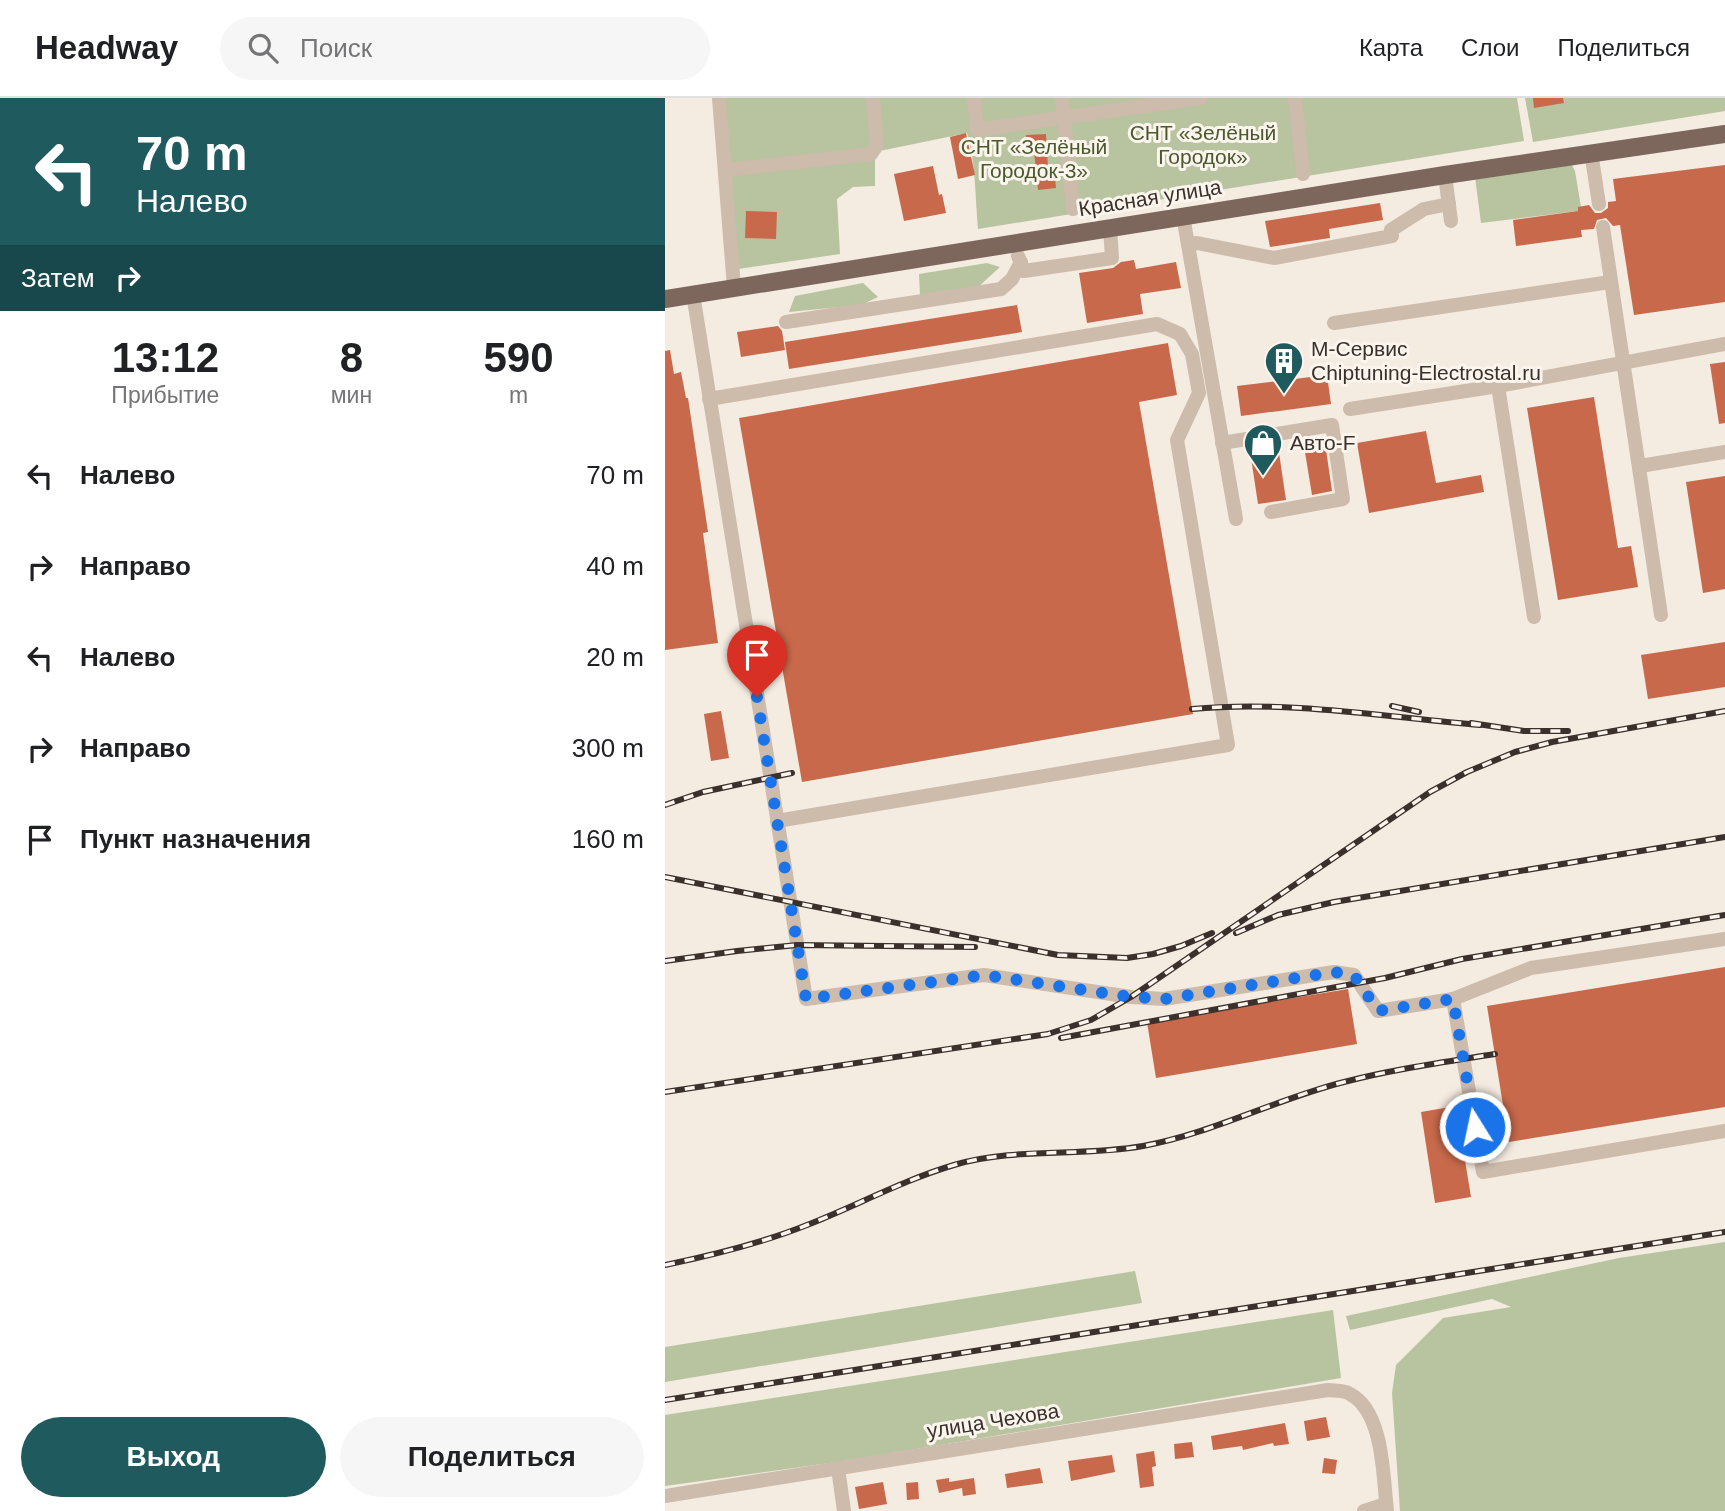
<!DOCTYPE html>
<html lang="ru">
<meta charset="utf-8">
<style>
body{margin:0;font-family:Helvetica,sans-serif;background:#f6f6f6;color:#202124;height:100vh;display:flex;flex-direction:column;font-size:26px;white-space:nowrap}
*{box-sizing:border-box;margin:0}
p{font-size:23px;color:#757577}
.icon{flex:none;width:38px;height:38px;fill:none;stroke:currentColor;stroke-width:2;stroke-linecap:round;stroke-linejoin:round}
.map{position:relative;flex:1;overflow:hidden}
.sheet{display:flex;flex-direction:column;background:#fff;width:665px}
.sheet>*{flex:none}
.banner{background:#1f5a5e;color:#fff;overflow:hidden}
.pin{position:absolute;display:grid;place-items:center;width:60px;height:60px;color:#fff;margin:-72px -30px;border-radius:50% 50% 50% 0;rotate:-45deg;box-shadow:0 0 7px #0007}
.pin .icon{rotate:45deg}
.me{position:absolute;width:77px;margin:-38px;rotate:350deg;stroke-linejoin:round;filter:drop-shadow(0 0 5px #0008)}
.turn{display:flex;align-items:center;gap:24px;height:147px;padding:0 21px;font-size:32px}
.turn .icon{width:91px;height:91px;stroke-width:2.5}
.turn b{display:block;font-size:49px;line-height:60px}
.then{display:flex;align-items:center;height:66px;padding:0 21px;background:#0003;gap:14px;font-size:26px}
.eta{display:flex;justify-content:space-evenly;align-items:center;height:119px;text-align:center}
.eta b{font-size:42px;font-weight:700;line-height:49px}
.cta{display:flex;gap:14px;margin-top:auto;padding:14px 21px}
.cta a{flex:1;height:80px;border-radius:42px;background:#1f5a5e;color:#fff;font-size:28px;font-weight:700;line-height:80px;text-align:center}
.cta a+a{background:#f6f6f6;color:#202124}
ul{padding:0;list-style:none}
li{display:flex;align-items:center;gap:21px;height:91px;padding:0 21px}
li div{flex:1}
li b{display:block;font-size:26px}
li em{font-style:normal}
header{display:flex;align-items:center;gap:42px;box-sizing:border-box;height:98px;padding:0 35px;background:#fff;border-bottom:2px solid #e0e0e0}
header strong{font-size:33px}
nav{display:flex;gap:38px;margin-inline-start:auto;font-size:24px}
.search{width:490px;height:63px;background:#f6f6f6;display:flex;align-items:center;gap:18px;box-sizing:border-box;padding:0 24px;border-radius:38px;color:#757577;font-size:26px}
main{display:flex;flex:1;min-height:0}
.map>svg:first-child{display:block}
.green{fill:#b8c4a0}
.building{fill:#c8694b}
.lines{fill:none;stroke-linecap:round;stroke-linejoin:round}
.minor{stroke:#cdbbac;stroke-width:14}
.major{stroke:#7d675c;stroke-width:18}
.rail-casing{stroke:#3b302b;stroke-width:6}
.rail{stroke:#fbf5ee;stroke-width:3.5;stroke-dasharray:10;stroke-linecap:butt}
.route{stroke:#1a73e8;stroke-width:12;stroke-dasharray:0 21.6}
.labels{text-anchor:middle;stroke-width:6;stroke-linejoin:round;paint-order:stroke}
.park-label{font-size:21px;fill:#4a5a2e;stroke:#fbf5ee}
.street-label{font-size:21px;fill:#3b302b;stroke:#fbf5ee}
.poi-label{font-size:21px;fill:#3b302b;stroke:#fbf5ee;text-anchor:start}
</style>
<header>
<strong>Headway</strong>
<div class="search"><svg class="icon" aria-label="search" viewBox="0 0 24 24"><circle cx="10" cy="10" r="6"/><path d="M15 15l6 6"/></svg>Поиск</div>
<nav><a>Карта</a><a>Слои</a><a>Поделиться</a></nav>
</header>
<main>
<section class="sheet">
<div class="banner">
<div class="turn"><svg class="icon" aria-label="left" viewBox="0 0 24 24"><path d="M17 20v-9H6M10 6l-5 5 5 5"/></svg><div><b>70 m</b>Налево</div></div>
<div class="then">Затем<svg class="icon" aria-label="right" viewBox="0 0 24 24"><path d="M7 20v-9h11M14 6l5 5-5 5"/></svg></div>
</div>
<div class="eta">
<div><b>13:12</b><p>Прибытие</p></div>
<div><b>8</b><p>мин</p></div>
<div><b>590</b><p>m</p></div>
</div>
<ul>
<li><svg class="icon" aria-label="left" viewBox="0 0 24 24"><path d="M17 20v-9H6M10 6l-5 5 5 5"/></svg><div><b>Налево</b></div><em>70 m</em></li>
<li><svg class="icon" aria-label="right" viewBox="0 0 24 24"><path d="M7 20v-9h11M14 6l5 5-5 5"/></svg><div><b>Направо</b></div><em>40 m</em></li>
<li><svg class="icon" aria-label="left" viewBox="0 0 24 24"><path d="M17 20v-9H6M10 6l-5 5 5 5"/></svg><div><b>Налево</b></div><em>20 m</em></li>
<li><svg class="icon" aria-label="right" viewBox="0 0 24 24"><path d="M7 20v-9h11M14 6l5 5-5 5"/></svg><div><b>Направо</b></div><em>300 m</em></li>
<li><svg class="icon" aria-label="arrive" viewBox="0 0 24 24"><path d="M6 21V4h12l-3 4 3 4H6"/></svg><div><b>Пункт назначения</b></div><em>160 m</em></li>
</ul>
<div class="cta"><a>Выход</a><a>Поделиться</a></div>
</section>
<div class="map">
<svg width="1060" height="1413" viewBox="0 0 1060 1413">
<rect width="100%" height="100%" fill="#f4ebe1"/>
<g class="green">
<path d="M59,0H852L859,43L313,131C310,98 311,66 302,35L210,54V88L188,89L172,101L175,156L73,171Z"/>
<polygon points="860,0 1060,0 1060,13 868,44"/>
<polygon points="907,67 910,73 916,109 913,109 913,113 816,125 810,79"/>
<polygon points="322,165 335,169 312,190 255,198 254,176"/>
<polygon points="198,185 213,199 196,207 124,214 130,198"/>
<polygon points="1060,1144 1060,1413 735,1413 727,1295 731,1267 778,1220 846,1209 827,1201 685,1232 681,1218 954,1160"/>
<polygon points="470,1173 477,1205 0,1284 0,1249"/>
<polygon points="668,1212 676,1280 186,1362 0,1388 0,1317"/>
</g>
<g class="building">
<polygon points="868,0 898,0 899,5 869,10"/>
<polygon points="301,35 310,77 293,81 285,39"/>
<polygon points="381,36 383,70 389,69 391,90 373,92 369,53 363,53 361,37"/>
<polygon points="1060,67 1060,204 969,217 955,127 948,128 941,120 932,122 929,131 916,132 917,139 851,148 848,122 913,113 913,109 924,107 930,115 936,115 943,110 943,104 951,103 948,81"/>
<polygon points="268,68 274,97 277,96 281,115 239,123 229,76"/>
<polygon points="715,105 718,122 664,131 665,140 605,149 600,123"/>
<polygon points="81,113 112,114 111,141 80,140"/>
<polygon points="469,162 471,171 511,164 516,190 475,196 478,216 422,225 414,175 448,170 456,164"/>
<polygon points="352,207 357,234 124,271 120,244"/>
<polygon points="113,228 117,233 120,252 76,259 72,234"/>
<polygon points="503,245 512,297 474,304 528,616 137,684 74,320"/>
<polygon points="5,252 9,276 16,274 21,300 23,300 43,434 38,435 53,545 0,552 0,253"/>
<polygon points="1060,264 1060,325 1054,326 1045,266"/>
<polygon points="662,277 666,306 576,318 572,288"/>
<polygon points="929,299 953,450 966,448 973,489 893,502 862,310"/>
<polygon points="761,333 771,385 816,377 819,394 704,415 692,345"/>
<polygon points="659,338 667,393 647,397 638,342"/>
<polygon points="613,348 621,402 593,406 585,353"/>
<polygon points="1060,378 1060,491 1038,495 1021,384"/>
<polygon points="1060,544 1060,589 983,601 976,557"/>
<polygon points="56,613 64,660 46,663 39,616"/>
<polygon points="1060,869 1060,1009 844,1044 822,908"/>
<polygon points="683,891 692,946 491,980 482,924"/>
<polygon points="791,1008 806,1099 770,1105 756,1014"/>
<polygon points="661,1319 665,1339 642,1343 639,1323"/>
<polygon points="620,1325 624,1346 609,1348 608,1345 578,1352 577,1348 548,1352 546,1338"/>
<polygon points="527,1344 529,1359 510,1361 509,1346"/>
<polygon points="489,1353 491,1368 487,1369 489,1388 475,1390 471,1356"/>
<polygon points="447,1357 450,1374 406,1383 403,1363"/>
<polygon points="659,1360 672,1362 670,1376 657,1375"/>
<polygon points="375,1370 378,1385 342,1390 340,1376"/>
<polygon points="284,1380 284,1384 309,1380 311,1396 298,1398 297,1390 274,1395 271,1382"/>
<polygon points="218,1384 222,1406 194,1411 190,1389"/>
<polygon points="253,1384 254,1401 242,1402 241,1385"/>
</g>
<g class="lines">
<g class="minor">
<polyline points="54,0 69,189"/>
<polyline points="309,0 312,32 536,0"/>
<polyline points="397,0 408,111"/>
<polyline points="630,0 638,76"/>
<polyline points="926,54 934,106"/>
<polyline points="60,72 206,56 212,47 208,0"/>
<polyline points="780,77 786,123"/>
<polyline points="518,118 571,421"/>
<polyline points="938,129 996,517"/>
<polyline points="523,146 532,145 609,160 727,138 726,132 759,111 784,106"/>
<polyline points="353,158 359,173 447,160 445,129"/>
<polyline points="28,196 141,901 319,877 466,899 499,901 669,874 689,877 713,913 788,901 818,1074 1060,1033"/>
<polyline points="121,224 336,191 347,181 356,164"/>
<polyline points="669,225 945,184"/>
<polyline points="833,288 869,519"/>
<polyline points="44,301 492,226 515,236 527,256 534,295 512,342 563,647 112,723"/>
<polyline points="685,311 833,288 1060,246"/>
<polyline points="557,345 667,327 678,401 606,414"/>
<polyline points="975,368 1060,354"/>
<polyline points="788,901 866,870 1060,841"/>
<polyline points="173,1370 179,1413"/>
<path d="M0,1398L663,1292C670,1293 679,1292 685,1296C719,1314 718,1379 722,1413"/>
<polyline points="699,1413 721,1406"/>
</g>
<polyline class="major" points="0,201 780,77 1060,36"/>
<g class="rail-casing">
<g id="rail">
<polyline points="727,608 754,614"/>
<path d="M527,611C623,602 720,619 815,627"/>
<polyline points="806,625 859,633 903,633"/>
<polyline points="0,707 38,694 127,675"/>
<polyline points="0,779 393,857 462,860 488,856 516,848 547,835"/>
<polyline points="571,835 613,817 669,804 1060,739"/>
<polyline points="0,863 72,853 132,847 310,849"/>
<polyline points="396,940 720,880 797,861 1060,817"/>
<polyline points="0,994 383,936 426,922 466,899 765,694 802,674 850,654 887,644 1060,613"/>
<path d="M0,1167C48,1157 97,1145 142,1127C191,1108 238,1082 289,1067C350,1049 416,1059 478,1048C548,1035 611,1001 679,984C729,971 780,964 830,956"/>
<polyline points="0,1302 1060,1134"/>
</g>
</g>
<use href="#rail" class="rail"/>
</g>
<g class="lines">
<polyline class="route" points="92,599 141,901 319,877 466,899 499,901 669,874 689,877 713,913 788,901 810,1029"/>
</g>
<defs>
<g id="building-pin" transform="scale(2.0125)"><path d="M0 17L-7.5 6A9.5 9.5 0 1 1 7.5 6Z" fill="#1f5a5e" stroke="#fbf5ee"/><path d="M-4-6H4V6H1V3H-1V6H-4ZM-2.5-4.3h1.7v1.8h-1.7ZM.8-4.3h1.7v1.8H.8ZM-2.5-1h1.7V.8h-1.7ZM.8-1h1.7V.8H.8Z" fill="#fff"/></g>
<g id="shop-pin" transform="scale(2.0125)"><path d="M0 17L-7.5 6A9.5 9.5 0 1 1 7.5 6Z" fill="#1f5a5e" stroke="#fbf5ee"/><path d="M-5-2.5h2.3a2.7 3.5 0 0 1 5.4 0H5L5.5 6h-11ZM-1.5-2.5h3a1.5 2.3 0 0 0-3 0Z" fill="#fff"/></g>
</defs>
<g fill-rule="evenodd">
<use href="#building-pin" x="619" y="263"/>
<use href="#shop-pin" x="598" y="345"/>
</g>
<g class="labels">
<g class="park-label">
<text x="538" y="42">СНТ «Зелёный<tspan x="538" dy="24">Городок»</tspan></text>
<text x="369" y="56">СНТ «Зелёный<tspan x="369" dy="24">Городок-3»</tspan></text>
</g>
<g class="street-label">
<text transform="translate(485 100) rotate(-9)" y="7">Красная улица</text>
<text transform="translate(328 1323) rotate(-9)" y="7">улица Чехова</text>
</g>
<g class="poi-label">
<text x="646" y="258">M-Сервис<tspan x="646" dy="24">Chiptuning-Electrostal.ru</tspan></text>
<text x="625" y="352">Авто-F</text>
</g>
</g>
</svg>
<div class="pin" style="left:92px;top:599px;background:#d93025"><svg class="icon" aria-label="arrive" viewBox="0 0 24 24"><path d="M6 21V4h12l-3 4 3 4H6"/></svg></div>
<svg class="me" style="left:810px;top:1029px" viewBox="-20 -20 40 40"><circle r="17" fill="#1a73e8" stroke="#fff" stroke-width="3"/><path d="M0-11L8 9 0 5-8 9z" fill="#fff"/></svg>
</div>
</main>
